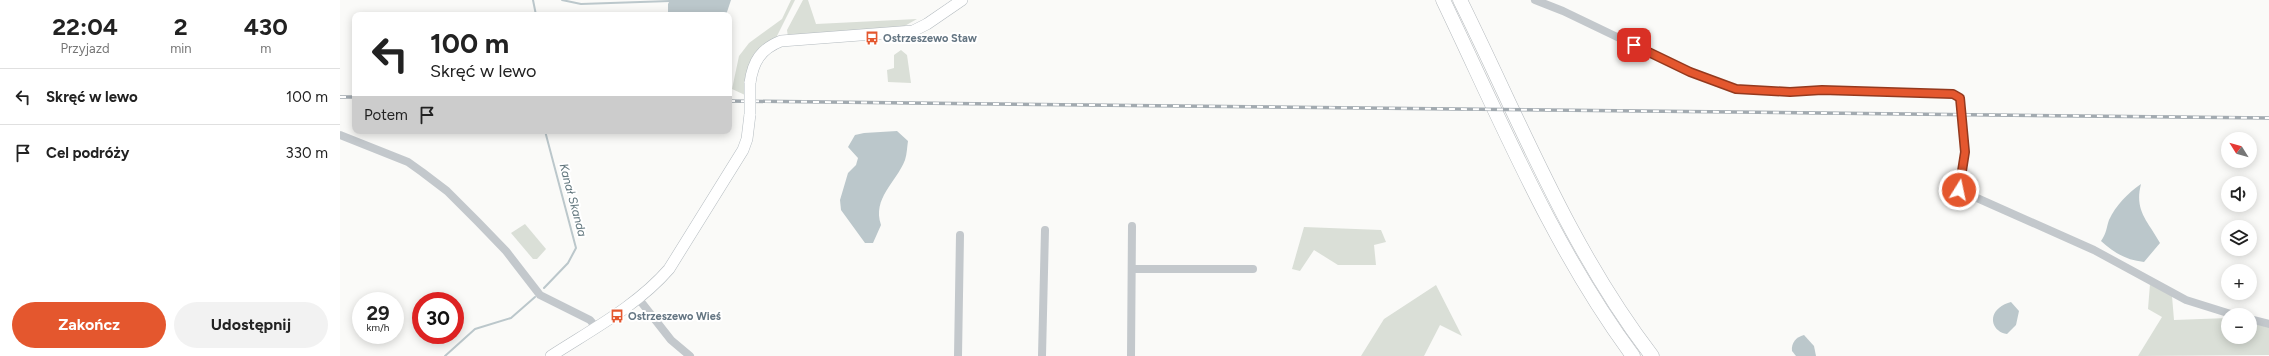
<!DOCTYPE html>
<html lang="pl">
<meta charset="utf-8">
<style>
body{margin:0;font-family:Figtree,sans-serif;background:#f2f2f2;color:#222;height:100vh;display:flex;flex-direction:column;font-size:15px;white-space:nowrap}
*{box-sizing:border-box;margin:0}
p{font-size:13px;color:#767676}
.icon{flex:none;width:22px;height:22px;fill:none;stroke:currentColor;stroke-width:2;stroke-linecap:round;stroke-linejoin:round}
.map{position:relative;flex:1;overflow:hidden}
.sheet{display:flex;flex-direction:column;background:#fff;width:340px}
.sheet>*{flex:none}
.hud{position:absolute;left:12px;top:12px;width:380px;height:122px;border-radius:8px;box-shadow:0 2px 10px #0003;background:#fff;color:#222;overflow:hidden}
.needle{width:26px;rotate:307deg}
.controls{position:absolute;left:1881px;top:132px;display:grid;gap:8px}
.controls a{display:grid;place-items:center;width:36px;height:36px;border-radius:50%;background:#fff;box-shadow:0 2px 10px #0003;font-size:20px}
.speed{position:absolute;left:12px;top:292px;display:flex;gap:8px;font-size:20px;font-weight:700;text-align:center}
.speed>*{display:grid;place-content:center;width:52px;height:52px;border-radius:50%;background:#fff;box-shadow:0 2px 10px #0003;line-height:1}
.speed small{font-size:10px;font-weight:400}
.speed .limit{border:6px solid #d22;background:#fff;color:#111}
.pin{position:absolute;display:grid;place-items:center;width:34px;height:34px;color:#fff;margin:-17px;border-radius:8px;box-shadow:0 2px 6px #0006}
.me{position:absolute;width:44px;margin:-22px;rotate:10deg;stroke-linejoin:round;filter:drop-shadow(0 0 3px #0008)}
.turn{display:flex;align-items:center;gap:14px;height:84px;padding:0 12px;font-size:18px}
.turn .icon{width:52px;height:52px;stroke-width:2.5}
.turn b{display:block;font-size:28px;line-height:34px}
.then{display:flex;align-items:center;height:38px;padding:0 12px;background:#0003;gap:8px;font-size:15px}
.eta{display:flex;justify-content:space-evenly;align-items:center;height:68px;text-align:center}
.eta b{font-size:24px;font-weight:700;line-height:28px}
.cta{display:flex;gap:8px;margin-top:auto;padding:8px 12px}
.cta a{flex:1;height:46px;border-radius:24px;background:#e4572e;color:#fff;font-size:16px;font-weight:700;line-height:46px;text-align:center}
.cta a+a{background:#f2f2f2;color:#222}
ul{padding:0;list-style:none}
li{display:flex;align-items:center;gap:12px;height:56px;padding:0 12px;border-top:1px solid #e0e0e0}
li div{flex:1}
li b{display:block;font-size:15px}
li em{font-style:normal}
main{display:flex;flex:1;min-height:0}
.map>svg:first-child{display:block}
.green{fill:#dadfd7}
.water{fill:#bbc7cb}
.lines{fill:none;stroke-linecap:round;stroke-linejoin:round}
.stream{stroke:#bbc7cb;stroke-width:2}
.secondary-casing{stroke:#b3babf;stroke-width:12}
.highway-casing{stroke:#b4b9bd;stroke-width:15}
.street{stroke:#c3c8cc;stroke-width:8}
.secondary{stroke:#fff;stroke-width:11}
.highway{stroke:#fff;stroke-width:14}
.rail-casing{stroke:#a2aab0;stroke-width:3.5}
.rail{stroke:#fff;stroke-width:2;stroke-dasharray:6;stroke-linecap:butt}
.secondary-bridge-casing{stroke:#b3babf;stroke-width:12;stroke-linecap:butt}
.secondary-bridge{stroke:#fff;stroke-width:11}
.route-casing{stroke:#94391e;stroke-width:10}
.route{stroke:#e4572e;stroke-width:7}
.labels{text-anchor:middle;stroke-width:4;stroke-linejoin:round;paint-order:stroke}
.poi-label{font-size:11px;font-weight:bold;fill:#657683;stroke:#fff;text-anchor:start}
.water-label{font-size:12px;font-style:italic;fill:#60757c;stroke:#fff}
</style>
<main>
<section class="sheet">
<div class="eta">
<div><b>22:04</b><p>Przyjazd</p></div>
<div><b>2</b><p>min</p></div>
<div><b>430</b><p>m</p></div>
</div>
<ul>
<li><svg class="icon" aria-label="left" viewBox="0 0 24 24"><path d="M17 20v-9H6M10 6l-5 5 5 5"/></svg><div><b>Skręć w lewo</b></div><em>100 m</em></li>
<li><svg class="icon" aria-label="arrive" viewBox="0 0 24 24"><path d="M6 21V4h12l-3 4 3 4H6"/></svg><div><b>Cel podróży</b></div><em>330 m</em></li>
</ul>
<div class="cta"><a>Zakończ</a><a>Udostępnij</a></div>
</section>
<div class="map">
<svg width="1929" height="356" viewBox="0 0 1929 356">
<rect width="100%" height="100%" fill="#fafaf8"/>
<g class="green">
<polygon points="451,0 455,0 436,38 419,50 405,95 392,89 399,56 409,43 442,19"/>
<polygon points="463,0 468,0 476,24 577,19 561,28 448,37 447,30"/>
<polygon points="561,50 567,55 571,83 548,82 547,70 554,68 554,55"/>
<polygon points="185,224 206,249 197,259 193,259 171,233"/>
<polygon points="964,227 1041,230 1046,242 1034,245 1036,265 998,265 974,250 960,271 952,269"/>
<polygon points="1810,284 1832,296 1834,320 1888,318 1888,337 1910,337 1910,323 1929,327 1929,355 1798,356 1822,317 1808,309"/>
<polygon points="1096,285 1122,336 1100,325 1084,356 1021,356 1044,319"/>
</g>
<g class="water">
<polygon points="330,0 391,0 386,15 328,15 328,4"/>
<path d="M557,131L568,141C567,147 567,154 565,160C556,183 532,198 541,225L533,243H525L501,210L500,200L508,173L516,165L518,158L508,147L515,135L524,133Z"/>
<path d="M1801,184C1794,211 1808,221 1820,243L1804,262C1786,260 1774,253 1761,241C1767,232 1766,229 1769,220C1776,205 1788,193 1801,184Z"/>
<path d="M1671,302L1679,311L1676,325L1667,334C1653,332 1648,317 1659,308C1662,305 1667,303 1671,302Z"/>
<path d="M1464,335L1474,346L1476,356H1456L1452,351C1451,343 1456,337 1464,335Z"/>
</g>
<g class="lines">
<g class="stream">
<polyline points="193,0 196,15"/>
<polyline points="222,0 241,4 330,1"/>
<polyline points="204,288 228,263 236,248 205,131"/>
<polyline points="105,356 135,329 171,318 195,297"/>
</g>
<g class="secondary-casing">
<g id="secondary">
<path d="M410,83C413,61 421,49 441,41L573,31L587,24L622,0"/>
<path d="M211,356C251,330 297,306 329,269L403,150L407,139L410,114"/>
</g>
</g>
<g class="highway-casing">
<g id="highway">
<path d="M1103,0C1161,121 1213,248 1293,356"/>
<path d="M1120,0C1180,121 1229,248 1312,356"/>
</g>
</g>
<g class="street">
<polyline points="1195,0 1223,11 1350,72 1396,89 1450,92 1482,90 1613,94 1620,98 1625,152 1619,190 1754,250 1846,300 1894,315"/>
<polyline points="0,135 68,162 82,172 107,191 138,222 166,251 200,295 250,320 256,327"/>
<polyline points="792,269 913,269"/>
<polyline points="298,298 331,340 350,356"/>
<polyline points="1910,319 1929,324"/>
<polyline points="618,356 620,235"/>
<polyline points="702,356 705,230"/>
<polyline points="791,356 792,226"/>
</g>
<use href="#secondary" class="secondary"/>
<use href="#highway" class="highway"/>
<g class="rail-casing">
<g id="rail">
<polyline points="0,97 15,97"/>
<polyline points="389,101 1929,118"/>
</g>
</g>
<use href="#rail" class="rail"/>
<g class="secondary-bridge-casing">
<polyline id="secondary-bridge" points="410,114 410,83"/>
</g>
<use href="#secondary-bridge" class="secondary-bridge"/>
</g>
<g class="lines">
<g class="route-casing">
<polyline id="route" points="1294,45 1350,72 1396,89 1450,92 1482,90 1613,94 1620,98 1625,152 1619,190"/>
</g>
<use href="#route" class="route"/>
</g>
<defs>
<g id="bus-bare" transform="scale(1.08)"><path d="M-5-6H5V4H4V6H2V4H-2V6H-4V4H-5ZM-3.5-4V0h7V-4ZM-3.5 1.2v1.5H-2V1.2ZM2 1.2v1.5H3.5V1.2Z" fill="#e4572e" stroke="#fff" stroke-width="2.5" paint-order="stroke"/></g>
</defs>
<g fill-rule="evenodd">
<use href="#bus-bare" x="532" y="38"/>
<use href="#bus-bare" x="277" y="316"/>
</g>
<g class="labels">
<g class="poi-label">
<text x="543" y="42">Ostrzeszewo Staw</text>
<text x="288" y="320">Ostrzeszewo Wieś</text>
</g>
<g class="water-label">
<text transform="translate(233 200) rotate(75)" y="4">Kanał Skanda</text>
</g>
</g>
</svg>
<div class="controls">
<a><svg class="needle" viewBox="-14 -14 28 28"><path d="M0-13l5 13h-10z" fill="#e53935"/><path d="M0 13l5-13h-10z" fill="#767676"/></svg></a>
<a><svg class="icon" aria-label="sound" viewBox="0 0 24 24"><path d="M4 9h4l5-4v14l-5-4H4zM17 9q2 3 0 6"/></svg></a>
<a><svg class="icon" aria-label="layers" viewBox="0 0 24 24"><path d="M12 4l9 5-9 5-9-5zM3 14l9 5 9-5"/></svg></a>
<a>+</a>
<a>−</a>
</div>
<div class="speed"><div>29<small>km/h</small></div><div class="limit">30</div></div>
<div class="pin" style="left:1294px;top:45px;background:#d93025"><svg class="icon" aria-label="arrive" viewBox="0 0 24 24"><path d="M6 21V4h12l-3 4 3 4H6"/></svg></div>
<svg class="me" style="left:1619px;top:190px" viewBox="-20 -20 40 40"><circle r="17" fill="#e4572e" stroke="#fff" stroke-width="3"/><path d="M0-11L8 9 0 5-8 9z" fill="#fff"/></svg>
<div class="hud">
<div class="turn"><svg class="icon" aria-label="left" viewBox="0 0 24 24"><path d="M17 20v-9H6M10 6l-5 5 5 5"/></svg><div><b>100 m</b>Skręć w lewo</div></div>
<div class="then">Potem<svg class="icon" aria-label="arrive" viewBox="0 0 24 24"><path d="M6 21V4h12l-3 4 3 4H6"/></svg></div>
</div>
</div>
</main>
